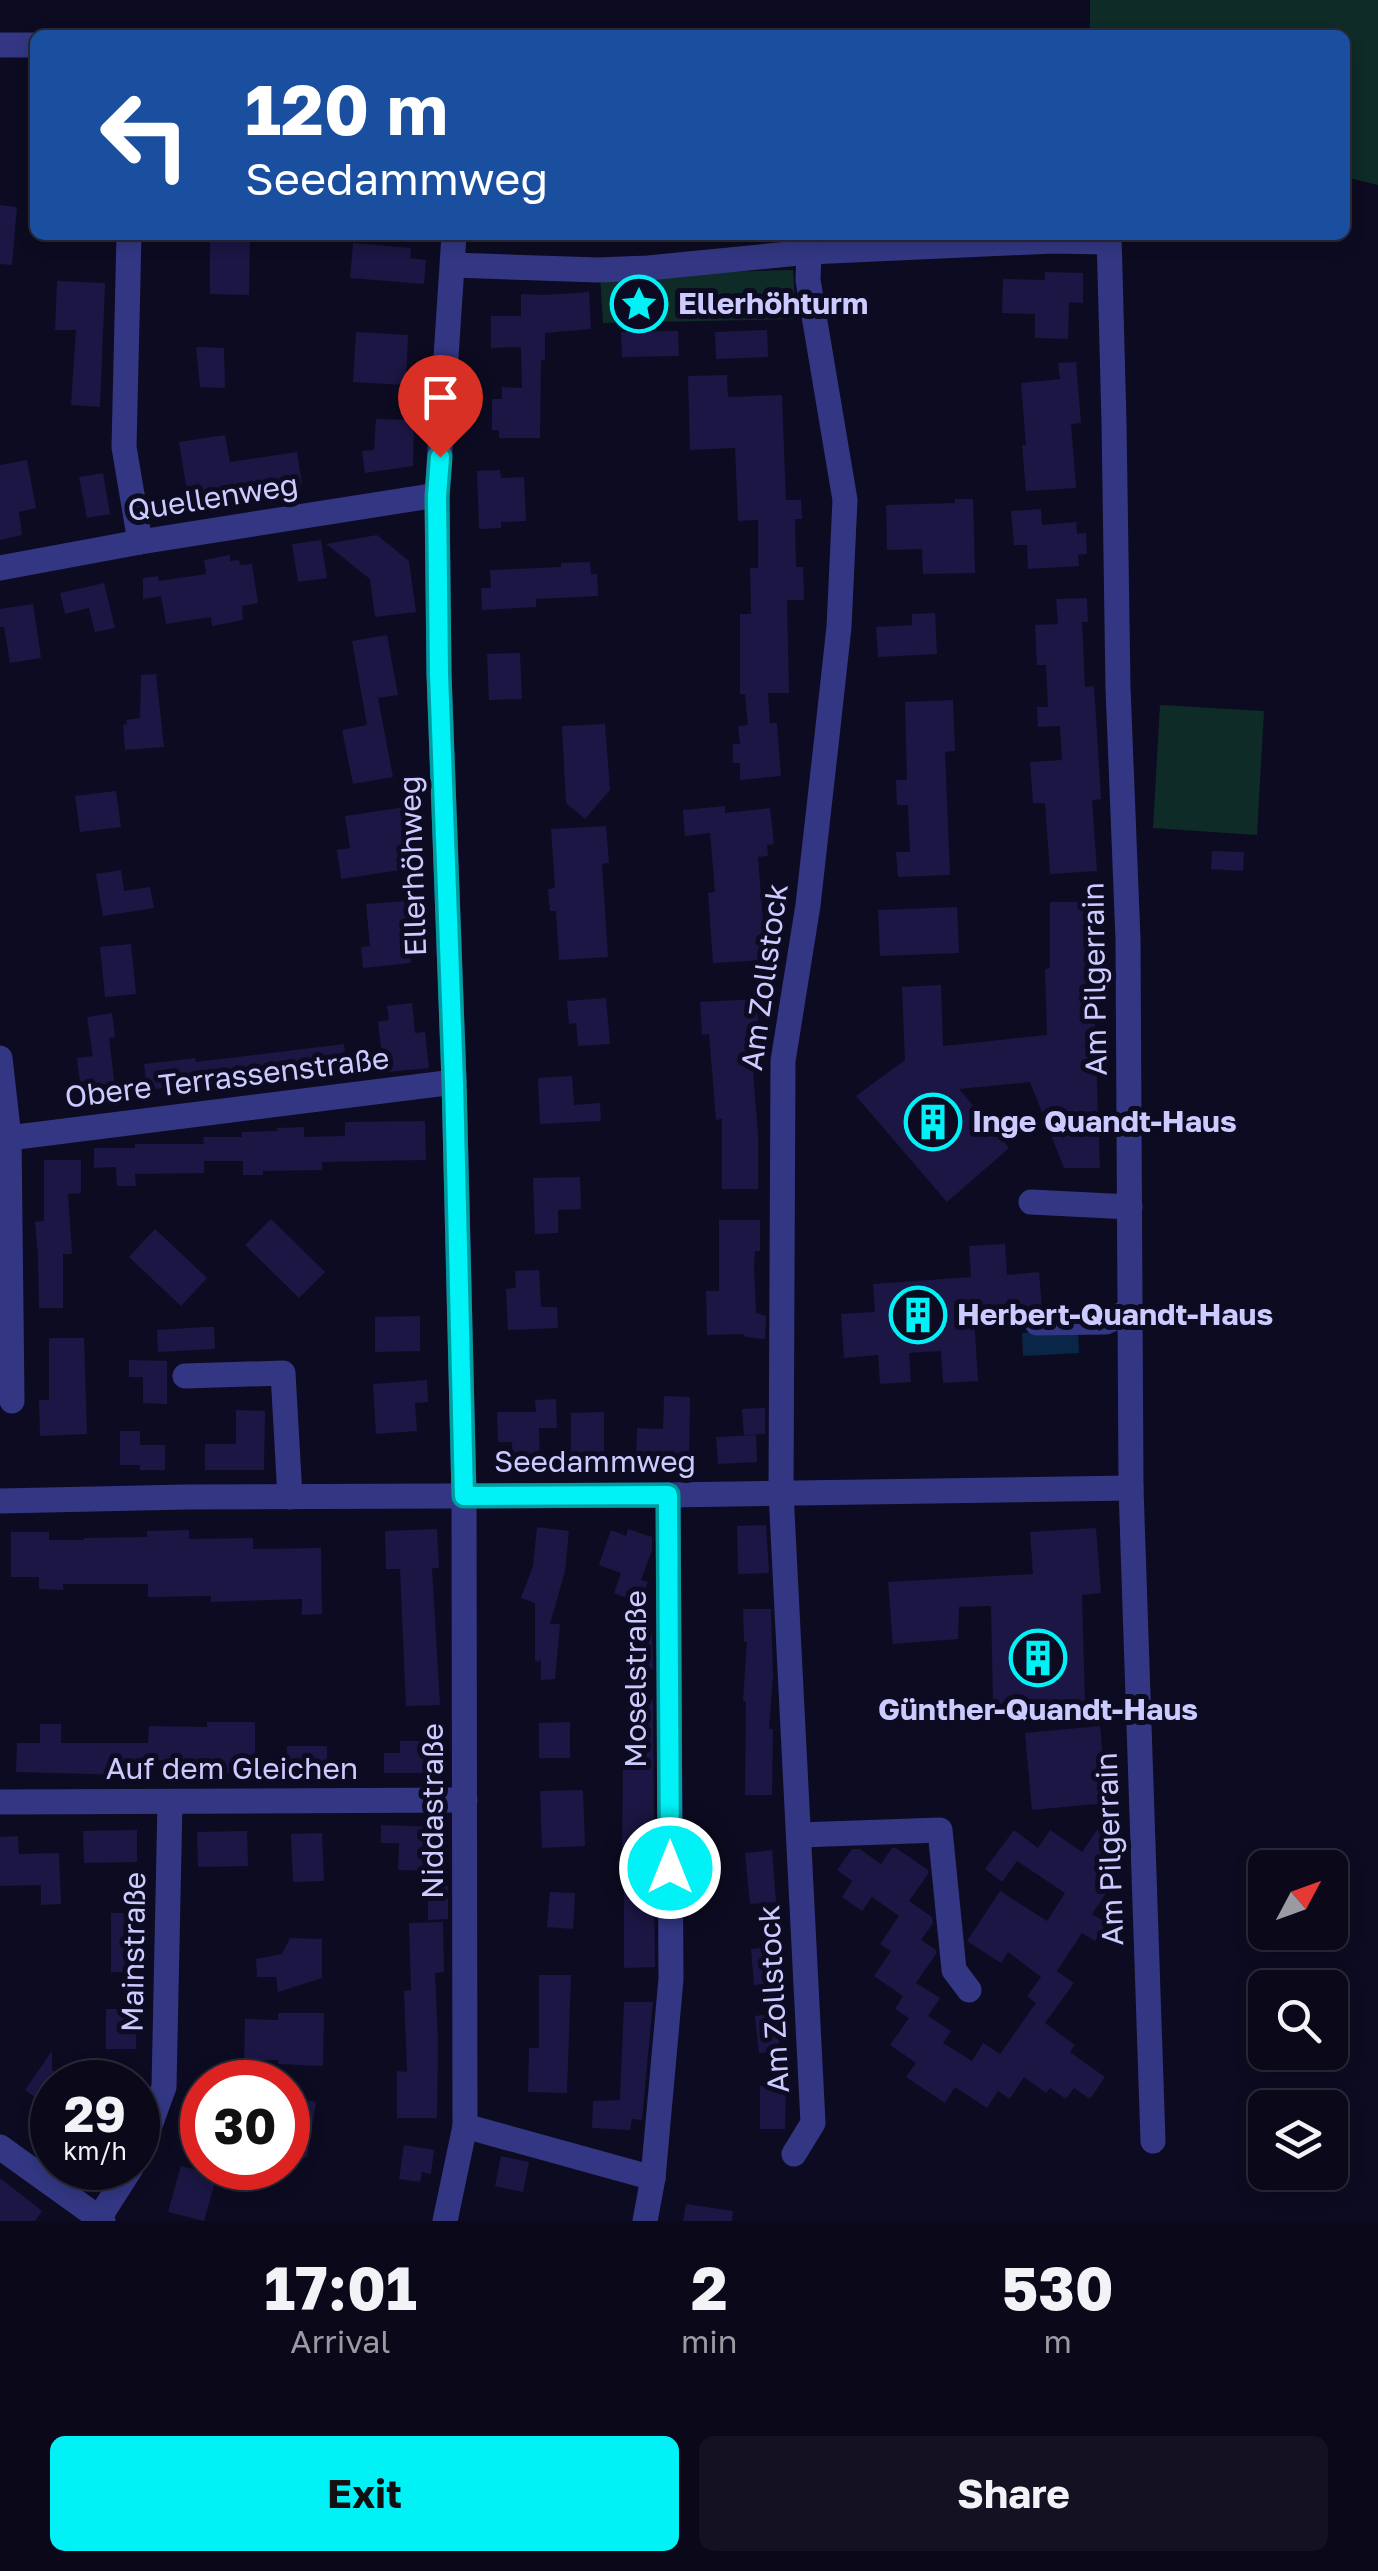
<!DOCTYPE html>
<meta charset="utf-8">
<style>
body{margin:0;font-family:"Golos Text",sans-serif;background:#131122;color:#f1f3f6;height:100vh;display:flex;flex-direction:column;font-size:38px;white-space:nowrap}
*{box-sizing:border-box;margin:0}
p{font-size:32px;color:#999aa2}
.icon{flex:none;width:55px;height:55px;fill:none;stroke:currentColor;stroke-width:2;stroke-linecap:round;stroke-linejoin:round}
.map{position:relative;height:2221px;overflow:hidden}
.side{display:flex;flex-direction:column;background:#0a0819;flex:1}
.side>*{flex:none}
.banner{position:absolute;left:30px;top:30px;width:1320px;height:210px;border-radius:15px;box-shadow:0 5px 15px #0003,0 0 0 2px #2a2938;background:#1a4fa0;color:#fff;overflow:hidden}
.needle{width:65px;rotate:49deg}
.tools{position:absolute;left:1248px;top:1850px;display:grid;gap:20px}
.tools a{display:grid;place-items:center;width:100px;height:100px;border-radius:15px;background:#0a0819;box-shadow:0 5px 15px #0003,0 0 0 2px #2a2938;font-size:50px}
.speed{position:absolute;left:30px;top:2060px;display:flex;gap:20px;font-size:50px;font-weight:700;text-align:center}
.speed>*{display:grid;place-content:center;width:130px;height:130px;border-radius:50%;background:#0a0819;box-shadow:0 5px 15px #0003,0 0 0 2px #2a2938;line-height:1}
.speed small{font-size:25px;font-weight:400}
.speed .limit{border:15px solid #d22;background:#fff;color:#111}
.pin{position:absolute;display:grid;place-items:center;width:85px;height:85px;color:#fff;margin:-102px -42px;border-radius:50% 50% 50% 0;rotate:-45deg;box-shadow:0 0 10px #0007}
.pin .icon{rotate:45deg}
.me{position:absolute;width:110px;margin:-55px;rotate:0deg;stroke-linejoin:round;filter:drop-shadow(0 0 8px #0008)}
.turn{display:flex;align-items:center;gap:35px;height:210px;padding:0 50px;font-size:45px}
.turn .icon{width:130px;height:130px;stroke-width:2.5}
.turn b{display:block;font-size:70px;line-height:85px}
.eta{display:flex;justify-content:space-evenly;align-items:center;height:170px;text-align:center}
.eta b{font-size:60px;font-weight:700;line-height:70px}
.cta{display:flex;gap:20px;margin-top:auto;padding:20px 50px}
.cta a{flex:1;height:115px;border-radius:15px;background:#00f2f6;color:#111;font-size:40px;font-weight:700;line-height:115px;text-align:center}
.cta a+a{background:#131122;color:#f1f3f6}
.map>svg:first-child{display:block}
.green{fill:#0e2b27}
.water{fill:#092547}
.building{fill:#1b1643}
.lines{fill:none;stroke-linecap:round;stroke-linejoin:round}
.minor{stroke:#333783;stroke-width:25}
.route-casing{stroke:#009da0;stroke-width:25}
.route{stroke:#00f2f6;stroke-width:18}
.labels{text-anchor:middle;stroke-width:10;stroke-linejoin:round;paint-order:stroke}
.poi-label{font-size:30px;font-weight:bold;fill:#cccbff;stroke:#0d0b21;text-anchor:start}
.street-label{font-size:30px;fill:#cccbff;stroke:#0d0b21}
</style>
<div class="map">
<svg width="1378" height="2221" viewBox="0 0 1378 2221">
<rect width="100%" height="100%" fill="#0d0b21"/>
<g class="green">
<polygon points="1090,0 1378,0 1378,185 1345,177 1345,35 1090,35"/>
<polygon points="793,270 796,319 603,323 600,275"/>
<polygon points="1160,705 1264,711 1257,835 1153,828"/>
</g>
<polygon class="water" points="1078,1329 1079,1353 1023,1356 1022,1333"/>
<g class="building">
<polygon points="0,205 17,207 12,265 0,264"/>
<polygon points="210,235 250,235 249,295 210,294"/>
<polygon points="353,243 411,248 410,258 426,260 424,284 350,278"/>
<polygon points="1045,272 1083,273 1083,303 1069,302 1068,339 1035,338 1035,314 1002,313 1003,279 1045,280"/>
<polygon points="57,281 105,283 100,407 71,405 76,330 55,330"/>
<polygon points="589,292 591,329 545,333 545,360 541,360 540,438 499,438 499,430 492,430 492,399 502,399 502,387 522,388 521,347 491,348 491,316 521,316 521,294 544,295"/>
<polygon points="767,330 768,357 716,359 715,332"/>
<polygon points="678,331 679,356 622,357 621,332"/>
<polygon points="356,332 408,335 406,385 353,382"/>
<polygon points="196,347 224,348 225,388 200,387"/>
<polygon points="1076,362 1081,423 1071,424 1076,488 1026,491 1022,445 1026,445 1021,383 1060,379 1058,363"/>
<polygon points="727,375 728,397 782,395 786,500 801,500 802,519 795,519 796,567 803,567 804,600 787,600 789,693 768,693 770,723 777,723 781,776 740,780 740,763 733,763 733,744 740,744 738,726 748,725 745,694 740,694 740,614 751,614 750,568 758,568 758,520 738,521 735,448 690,450 688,376"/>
<polygon points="376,419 414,420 413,466 365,473 362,451 374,450"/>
<polygon points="225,435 230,462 297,452 302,484 235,494 235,497 189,504 179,442"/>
<polygon points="27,460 36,508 19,512 22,535 0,540 0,465"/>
<polygon points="500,470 501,478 524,477 526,521 501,522 501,528 479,529 477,471"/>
<polygon points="103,473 110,514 87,518 79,477"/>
<polygon points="955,499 973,499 975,573 923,574 922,549 887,550 886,505 955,503"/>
<polygon points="1041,509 1042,525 1076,522 1077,534 1086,533 1087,554 1078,555 1079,566 1028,569 1027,545 1014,545 1011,511"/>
<polygon points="377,535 409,561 416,612 375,617 370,579 326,544"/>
<polygon points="321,540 327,578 298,582 292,544"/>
<polygon points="230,555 230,561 239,560 240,565 252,564 258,603 242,606 243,620 212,626 211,617 166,624 161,596 143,599 143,578 158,576 159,581 206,574 204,560"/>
<polygon points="590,562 591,574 597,574 598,596 536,599 536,607 482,610 481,588 491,588 490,570 561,567 561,563"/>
<polygon points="104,583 115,628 95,632 89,608 65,614 60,593"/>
<polygon points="1087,598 1088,622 1082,622 1085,687 1094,686 1101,799 1092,800 1097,871 1050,874 1045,803 1033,803 1030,762 1062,760 1060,726 1038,727 1037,707 1048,707 1046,665 1037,665 1035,625 1058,624 1056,599"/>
<polygon points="33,604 41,658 10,663 4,627 0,627 0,609"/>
<polygon points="935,613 937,654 878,657 876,627 912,625 912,614"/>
<polygon points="387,635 398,695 378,698 393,777 353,784 342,730 367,725 352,641"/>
<polygon points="520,653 522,699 489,700 487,654"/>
<polygon points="156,674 164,747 125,750 123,725 127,724 126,720 140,718 141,675"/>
<polygon points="953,700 955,751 945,752 950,875 898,877 896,852 910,852 908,805 897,805 896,780 907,780 905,702"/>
<polygon points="605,724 610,790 585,819 566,803 562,726"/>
<polygon points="116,791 121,827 80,832 75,796"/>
<polygon points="725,806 725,813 770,808 774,844 767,845 768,856 758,857 766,960 713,963 708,893 715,892 710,833 685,836 683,810"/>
<polygon points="405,807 409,832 401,834 407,869 341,879 337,850 350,848 345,816"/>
<polygon points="606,826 609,863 602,864 608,957 559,960 556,911 550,911 548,889 555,888 551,829"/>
<polygon points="1212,851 1244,852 1243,871 1211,869"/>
<polygon points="121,870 124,891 150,887 154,908 103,916 96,874"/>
<polygon points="405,901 411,963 363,968 361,947 370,946 366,904"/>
<polygon points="1050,902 1094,902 1095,946 1092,946 1100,1168 1064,1168 1030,1082 959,1089 1009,1148 947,1202 856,1096 905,1060 902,987 941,985 943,1046 1047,1035 1045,969 1050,968"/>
<polygon points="957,907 959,953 880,956 878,910"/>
<polygon points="131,944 136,994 105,997 100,947"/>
<polygon points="606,998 610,1044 578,1046 576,1023 569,1024 567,1001"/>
<polygon points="757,999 760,1073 753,1073 758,1133 758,1189 722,1189 722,1119 716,1120 709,1034 702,1035 700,1002"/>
<polygon points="412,1003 415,1033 425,1032 429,1068 377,1073 375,1056 382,1056 378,1022 389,1020 387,1006"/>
<polygon points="112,1013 115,1037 109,1038 116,1096 82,1099 77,1058 93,1056 87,1017"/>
<polygon points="344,1044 347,1071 303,1075 303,1071 147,1090 144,1064 195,1058 196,1062"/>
<polygon points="572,1076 574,1105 600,1103 601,1121 540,1124 538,1078"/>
<polygon points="425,1121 426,1160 322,1162 322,1170 263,1171 263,1175 243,1175 243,1161 204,1161 204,1173 135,1174 136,1186 117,1186 116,1167 94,1168 94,1148 135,1148 135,1144 204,1144 203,1137 242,1137 242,1132 277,1131 277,1128 304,1127 304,1137 345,1136 345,1122"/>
<polygon points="44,1160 81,1160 81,1193 68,1194 72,1254 63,1254 63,1308 39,1308 38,1256 35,1222 44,1221"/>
<polygon points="580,1177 581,1209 558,1210 558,1233 535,1234 533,1178"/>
<polygon points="271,1219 325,1272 299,1298 245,1245"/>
<polygon points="719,1220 760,1220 760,1251 755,1251 754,1268 756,1313 766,1316 765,1339 746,1337 743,1334 707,1335 706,1291 719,1291"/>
<polygon points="155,1229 207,1278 181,1306 129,1257"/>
<polygon points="1005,1244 1007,1275 1039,1272 1042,1307 1030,1309 1024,1313 974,1317 978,1381 943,1383 941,1351 909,1353 911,1382 880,1384 878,1355 844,1358 841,1314 875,1312 873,1284 971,1277 969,1246"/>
<polygon points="539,1270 541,1307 557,1307 558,1328 508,1330 506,1289 516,1288 515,1271"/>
<polygon points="420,1316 420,1351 375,1352 375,1317"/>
<polygon points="205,1327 214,1327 215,1349 158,1352 157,1330"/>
<polygon points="49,1338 84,1338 87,1434 40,1436 39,1400 49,1400"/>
<polygon points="129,1360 167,1361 167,1404 143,1403 143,1377 129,1377"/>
<polygon points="427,1380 428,1402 415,1403 417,1431 376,1434 373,1384"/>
<polygon points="664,1396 690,1397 689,1463 636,1461 637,1428 663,1429"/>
<polygon points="556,1399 557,1428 539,1428 540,1467 513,1468 512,1442 498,1442 497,1412 536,1412 535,1400"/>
<polygon points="765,1408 765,1434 744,1435 742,1409"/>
<polygon points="236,1410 265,1411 264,1470 205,1470 205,1444 236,1444"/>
<polygon points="604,1412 604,1460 571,1461 571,1413"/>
<polygon points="120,1431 140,1431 140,1445 165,1445 165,1470 140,1470 140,1465 120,1465"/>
<polygon points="756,1435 757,1462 718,1464 716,1437"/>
<polygon points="766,1525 769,1573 738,1574 737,1526"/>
<polygon points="537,1527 569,1531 565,1571 550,1624 560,1624 555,1679 541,1680 541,1658 540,1662 535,1661 535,1603 521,1598 533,1566"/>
<polygon points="1096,1528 1101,1593 1082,1595 1085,1702 993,1704 991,1606 959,1607 958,1639 893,1644 888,1582 1033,1574 1030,1532"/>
<polygon points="437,1529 439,1568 432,1568 440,1705 406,1706 400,1569 386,1569 385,1531"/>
<polygon points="628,1529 652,1537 652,1550 641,1580 648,1582 640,1603 614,1593 621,1573 599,1565 611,1530 626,1536"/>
<polygon points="189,1530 189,1539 253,1538 253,1549 321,1548 322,1614 302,1615 302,1599 211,1602 211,1596 148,1597 148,1584 63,1584 63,1590 39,1589 39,1577 11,1577 11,1532 49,1532 49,1540 84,1540 84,1538 147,1537 147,1531"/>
<polygon points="743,1609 771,1609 773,1676 769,1729 773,1729 772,1795 745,1795 746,1701 743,1701 747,1642 744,1642"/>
<polygon points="652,1634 653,1669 630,1671 626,1636"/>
<polygon points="653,1700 654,1825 651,1825 650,1874 654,1874 655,1967 624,1968 624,1853 622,1853 623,1759 628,1759 627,1701"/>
<polygon points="207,1722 255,1722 255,1773 207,1773 207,1767 196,1767 196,1761 129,1760 129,1775 16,1772 17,1743 40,1743 40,1724 61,1724 61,1743 148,1743 149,1726 207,1727"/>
<polygon points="570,1722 570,1758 539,1758 539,1723"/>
<polygon points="1100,1726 1107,1803 1032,1810 1025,1733"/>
<polygon points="400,1741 442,1741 443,1773 384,1773 384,1753 400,1753"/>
<rect x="287" y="1746" width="40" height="27"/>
<polygon points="583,1790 585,1846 542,1848 540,1791"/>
<polygon points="381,1825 440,1827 439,1871 398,1870 399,1843 381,1843"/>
<polygon points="137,1830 137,1862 84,1863 83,1831"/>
<polygon points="1014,1830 1038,1848 1050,1830 1082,1852 1097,1830 1118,1844 1102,1867 1117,1877 1092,1914 1107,1923 1095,1941 1082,1933 1057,1971 1074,1983 1045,2023 1075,2045 1070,2052 1105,2077 1090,2099 1074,2088 1066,2099 1050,2088 1046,2093 1024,2077 1010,2099 998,2091 987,2108 955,2087 945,2103 906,2077 916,2063 890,2045 909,2018 895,2009 903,1996 874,1976 891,1951 880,1944 899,1916 872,1897 862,1911 842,1897 852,1881 837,1870 852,1849 860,1849 881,1864 892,1848 896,1848 928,1870 928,1874 909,1901 932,1917 933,1923 921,1940 936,1950 936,1954 916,1983 940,1998 928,2016 951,2031 943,2043 972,2061 983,2043 1000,2054 1036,2003 1027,1996 1041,1977 1008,1952 1001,1963 967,1941 1000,1891 1047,1921 1065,1893 1017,1861 1002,1882 985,1869"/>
<polygon points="247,1831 248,1866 198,1867 197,1832"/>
<polygon points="322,1833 324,1881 293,1882 291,1834"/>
<polygon points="18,1836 19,1854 59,1853 61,1904 41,1905 41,1885 0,1886 0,1837"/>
<polygon points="772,1850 776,1902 750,1904 745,1853"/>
<polygon points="448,1886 448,1919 428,1920 428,1887"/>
<polygon points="550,1892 575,1893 573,1929 547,1927"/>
<polygon points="111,1913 139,1913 140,1972 111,1972"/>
<polygon points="443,1922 444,1972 435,1973 438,2044 437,2118 397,2118 397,2071 407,2072 404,1991 411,1990 409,1923"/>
<polygon points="290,1938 322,1939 322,1978 278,1992 276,1977 257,1977 256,1959 282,1954"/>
<polygon points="774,1947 777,1983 754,1985 751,1949"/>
<polygon points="539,1975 571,1975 567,2093 528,2092 529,2048 539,2048"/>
<polygon points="624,2002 653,2002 642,2120 632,2119 630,2130 592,2128 593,2101 620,2100"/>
<rect x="106" y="2009" width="30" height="40"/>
<polygon points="278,2013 324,2013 323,2066 278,2064 278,2060 244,2060 245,2019 278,2020"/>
<polygon points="776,2013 780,2051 759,2053 755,2016"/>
<polygon points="52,2051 52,2070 70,2082 52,2082 52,2109 25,2090"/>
<polygon points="760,2086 786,2086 785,2129 760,2129"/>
<polygon points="288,2097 316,2102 307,2158 288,2155"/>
<polygon points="404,2145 434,2150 431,2174 422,2172 420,2182 399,2179"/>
<polygon points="501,2156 529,2162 523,2192 495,2186"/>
<polygon points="181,2166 217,2175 204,2221 168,2212"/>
<polygon points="0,2178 42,2211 35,2221 0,2221"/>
<polygon points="686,2204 733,2211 732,2221 683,2221"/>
</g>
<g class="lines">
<g class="minor">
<polyline points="0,45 35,45"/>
<polyline points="129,235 124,447 140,542"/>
<polyline points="1109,235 1114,422 1118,688 1128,939 1131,1488 1153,2141"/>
<polyline points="453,265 598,270 648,268 809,252 1053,241 1108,242"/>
<polyline points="0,568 140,542 437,495"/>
<polyline points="0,1058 9,1138 12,1401"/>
<polyline points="9,1138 454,1082"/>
<polyline points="1031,1202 1130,1207"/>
<polyline points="1037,1323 1106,1322 1131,1310"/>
<polyline points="185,1376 283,1373 290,1497"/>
<polyline points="0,1501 187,1497 668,1495 1131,1488"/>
<polyline points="0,1802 465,1800"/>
<polyline points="799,1835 940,1830 954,1970 969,1990"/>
<polyline points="465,2126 653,2178"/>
<polyline points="0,2147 103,2221"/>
<polyline points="794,2154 813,2123 781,1492 783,1061 808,905 827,736 839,627 845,500 808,280 809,252"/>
<polyline points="138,2158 164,2087 170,1802"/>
<polyline points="94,2221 99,2218 131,2168"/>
<polyline points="445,2221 465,2126 464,1496 454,1082 439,674 437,495 454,235"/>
<polyline points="645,2221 653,2178 671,1979 668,1495"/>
</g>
</g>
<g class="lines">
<g class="route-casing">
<polyline id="route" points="440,457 437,496 439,674 454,1082 464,1496 668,1495 670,1868"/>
</g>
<use href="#route" class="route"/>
</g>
<defs>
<g id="sight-ring" transform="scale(2.875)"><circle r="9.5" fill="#0d0b21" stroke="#00f2f6" stroke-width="1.5"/><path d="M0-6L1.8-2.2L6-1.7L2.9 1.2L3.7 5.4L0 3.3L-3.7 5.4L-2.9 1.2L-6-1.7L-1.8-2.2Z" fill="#00f2f6"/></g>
<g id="building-ring" transform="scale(2.875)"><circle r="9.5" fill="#0d0b21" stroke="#00f2f6" stroke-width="1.5"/><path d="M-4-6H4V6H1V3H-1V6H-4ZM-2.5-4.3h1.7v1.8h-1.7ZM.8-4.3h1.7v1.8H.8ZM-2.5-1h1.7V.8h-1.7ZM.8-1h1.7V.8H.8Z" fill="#00f2f6"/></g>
</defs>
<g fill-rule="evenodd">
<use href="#sight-ring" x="639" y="304"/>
<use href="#building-ring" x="933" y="1122"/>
<use href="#building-ring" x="918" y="1315"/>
<use href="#building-ring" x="1038" y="1658"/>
</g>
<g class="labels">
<g class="poi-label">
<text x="678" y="314">Ellerhöhturm</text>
<text x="972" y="1132">Inge Quandt-Haus</text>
<text x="957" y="1325">Herbert-Quandt-Haus</text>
<text x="1038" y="1720" text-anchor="middle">Günther-Quandt-Haus</text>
</g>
<g class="street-label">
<text transform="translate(213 498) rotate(-9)" y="10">Quellenweg</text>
<text transform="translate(413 866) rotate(-92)" y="10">Ellerhöhweg</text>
<text transform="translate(765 977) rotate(-82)" y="10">Am Zollstock</text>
<text transform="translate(1095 979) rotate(-91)" y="10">Am Pilgerrain</text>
<text transform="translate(227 1078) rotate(-7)" y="10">Obere Terrassenstraße</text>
<text x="595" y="1472">Seedammweg</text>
<text transform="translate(636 1679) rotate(-90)" y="10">Moselstraße</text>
<text x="232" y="1779">Auf dem Gleichen</text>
<text transform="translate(433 1811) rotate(-90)" y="10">Niddastraße</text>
<text transform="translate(1110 1849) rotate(-92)" y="10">Am Pilgerrain</text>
<text transform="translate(134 1952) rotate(-89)" y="10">Mainstraße</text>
<text transform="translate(774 1999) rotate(-93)" y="10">Am Zollstock</text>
</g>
</g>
</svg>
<div class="tools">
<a><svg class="needle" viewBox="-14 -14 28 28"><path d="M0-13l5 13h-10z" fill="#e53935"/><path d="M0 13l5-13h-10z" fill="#999aa2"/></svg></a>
<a><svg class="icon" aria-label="search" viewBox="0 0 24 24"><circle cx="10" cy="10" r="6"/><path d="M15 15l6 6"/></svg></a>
<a><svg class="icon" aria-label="layers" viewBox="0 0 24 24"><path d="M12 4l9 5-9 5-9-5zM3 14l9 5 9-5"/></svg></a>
</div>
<div class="speed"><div>29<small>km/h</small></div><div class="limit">30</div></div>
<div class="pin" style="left:440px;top:457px;background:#d93025"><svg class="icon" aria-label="arrive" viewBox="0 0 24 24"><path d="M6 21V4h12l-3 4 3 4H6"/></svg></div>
<svg class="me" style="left:670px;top:1868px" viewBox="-20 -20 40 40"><circle r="17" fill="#00f2f6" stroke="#fff" stroke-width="3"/><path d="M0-11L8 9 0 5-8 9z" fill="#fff"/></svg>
<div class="banner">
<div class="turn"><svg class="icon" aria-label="left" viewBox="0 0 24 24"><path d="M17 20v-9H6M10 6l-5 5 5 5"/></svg><div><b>120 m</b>Seedammweg</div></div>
</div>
</div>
<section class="side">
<div class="eta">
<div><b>17:01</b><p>Arrival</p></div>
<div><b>2</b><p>min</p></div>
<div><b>530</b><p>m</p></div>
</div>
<div class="cta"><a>Exit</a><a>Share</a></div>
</section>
